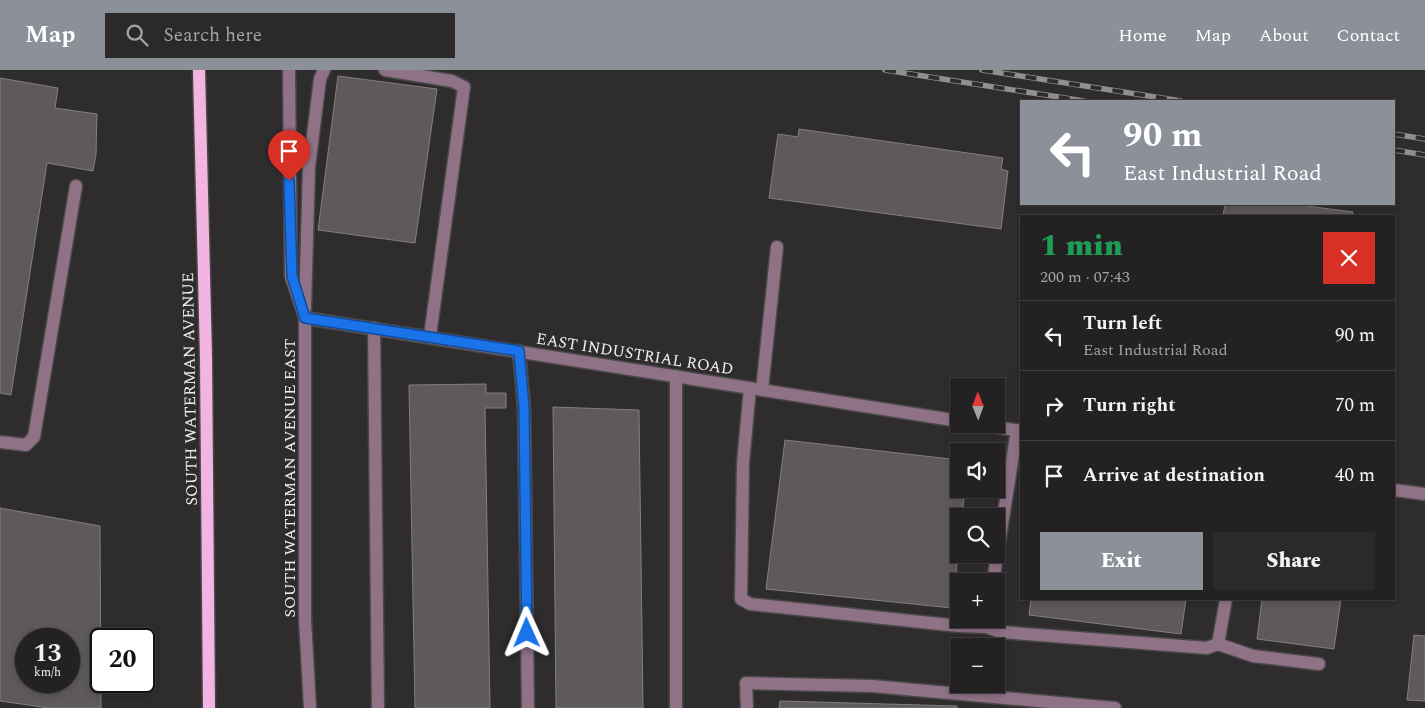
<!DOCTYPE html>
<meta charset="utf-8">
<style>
body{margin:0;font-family:Spectral,serif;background:#2b292a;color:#f1f3f6;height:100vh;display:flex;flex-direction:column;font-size:19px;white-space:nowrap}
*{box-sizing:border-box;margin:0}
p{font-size:16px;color:#a3a3a5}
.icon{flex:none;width:28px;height:28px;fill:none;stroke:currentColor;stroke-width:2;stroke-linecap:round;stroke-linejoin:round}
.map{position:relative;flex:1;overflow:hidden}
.sheet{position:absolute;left:1020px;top:145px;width:375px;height:385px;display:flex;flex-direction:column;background:#232122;border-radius:0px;box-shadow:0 2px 8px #0003,0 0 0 1px #403e40}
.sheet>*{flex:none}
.banner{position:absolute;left:1020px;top:30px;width:375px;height:105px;border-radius:0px;box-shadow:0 2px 8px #0003,0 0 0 1px #403e40;background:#8c9099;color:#fff;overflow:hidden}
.needle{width:32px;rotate:359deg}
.controls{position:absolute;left:950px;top:308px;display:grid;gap:10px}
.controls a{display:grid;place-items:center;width:55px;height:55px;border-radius:0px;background:#232122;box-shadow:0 2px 8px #0003,0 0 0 1px #403e40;font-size:25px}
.speed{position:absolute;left:15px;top:558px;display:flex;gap:10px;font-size:25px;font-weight:700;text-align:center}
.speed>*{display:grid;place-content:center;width:65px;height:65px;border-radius:50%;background:#232122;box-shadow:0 2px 8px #0003,0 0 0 1px #403e40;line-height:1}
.speed small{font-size:12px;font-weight:400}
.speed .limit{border:2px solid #111;border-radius:8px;background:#fff;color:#111}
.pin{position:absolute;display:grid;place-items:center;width:42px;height:42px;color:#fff;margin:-51px -21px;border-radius:50% 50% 50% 0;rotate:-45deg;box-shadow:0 0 5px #0007}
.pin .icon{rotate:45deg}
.me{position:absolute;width:55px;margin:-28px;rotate:359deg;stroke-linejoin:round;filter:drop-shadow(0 0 4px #0008)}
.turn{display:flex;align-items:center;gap:18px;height:105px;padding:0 20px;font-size:22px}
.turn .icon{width:65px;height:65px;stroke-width:2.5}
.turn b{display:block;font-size:35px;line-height:42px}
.round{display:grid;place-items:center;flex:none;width:52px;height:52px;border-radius:0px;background:#2b292a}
.overview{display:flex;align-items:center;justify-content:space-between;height:85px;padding:0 20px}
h1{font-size:30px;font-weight:800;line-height:38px;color:#1e9e55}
.button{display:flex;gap:10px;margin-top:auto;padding:10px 20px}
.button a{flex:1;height:58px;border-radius:0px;background:#8c9099;color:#fff;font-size:20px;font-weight:800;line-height:58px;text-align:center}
.button a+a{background:#2b292a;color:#f1f3f6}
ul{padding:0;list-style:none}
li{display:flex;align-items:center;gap:15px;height:70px;padding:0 20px;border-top:1px solid #403e40}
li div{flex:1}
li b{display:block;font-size:19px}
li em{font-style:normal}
header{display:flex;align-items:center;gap:30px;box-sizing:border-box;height:70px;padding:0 25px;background:#8c9099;color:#fff}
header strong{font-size:24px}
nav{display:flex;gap:28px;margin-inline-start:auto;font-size:18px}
.search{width:350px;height:45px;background:#2b292a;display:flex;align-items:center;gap:12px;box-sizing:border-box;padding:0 18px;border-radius:0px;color:#a3a3a5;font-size:19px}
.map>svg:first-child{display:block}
.building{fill:#5e5a5c;stroke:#837f81;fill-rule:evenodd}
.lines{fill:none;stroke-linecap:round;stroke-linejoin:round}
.minor-casing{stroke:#4a4749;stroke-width:15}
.major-casing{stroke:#4a4749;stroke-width:15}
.minor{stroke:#8f7286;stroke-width:12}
.major{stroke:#f2b5e1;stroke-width:12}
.rail-casing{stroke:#918f90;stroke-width:5.5}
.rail{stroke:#2f2c2e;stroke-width:4;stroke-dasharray:11;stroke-linecap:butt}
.route-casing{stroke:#114b97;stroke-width:12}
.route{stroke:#1a73e8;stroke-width:9}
.labels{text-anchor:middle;stroke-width:4.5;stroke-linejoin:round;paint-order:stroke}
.street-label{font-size:16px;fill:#f0eeef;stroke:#2f2c2e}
</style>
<header>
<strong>Map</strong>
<div class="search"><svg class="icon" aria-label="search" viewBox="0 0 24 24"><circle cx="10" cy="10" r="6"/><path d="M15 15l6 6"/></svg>Search here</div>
<nav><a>Home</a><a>Map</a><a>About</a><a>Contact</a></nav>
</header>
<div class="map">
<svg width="1425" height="638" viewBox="0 0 1425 638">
<rect width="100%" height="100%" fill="#2f2c2e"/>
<g class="building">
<polygon points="338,6 437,19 415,173 318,160"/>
<polygon points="0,8 58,18 55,38 97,44 96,84 93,101 47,93 11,325 0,323"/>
<polygon points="799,59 1003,88 1001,99 1008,101 1001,159 769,128 778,64 798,67"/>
<polygon points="1225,134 1292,134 1353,142 1352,146 1223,146"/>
<polygon points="486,314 486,323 506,323 506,338 485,338 490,638 415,638 409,315"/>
<polygon points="553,337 639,340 643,638 556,638"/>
<polygon points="785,370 959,390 959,419 965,419 962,446 959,446 959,477 952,538 766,519"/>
<path d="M0,438L100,456L101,638H49L0,631ZM26,569H69V611H26Z"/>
<polygon points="1031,529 1186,529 1181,564 1029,545"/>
<polygon points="1262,529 1341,529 1334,579 1257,569"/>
<polygon points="1414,565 1425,566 1425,631 1407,630"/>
<polygon points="780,631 957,636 957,638 779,638"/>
</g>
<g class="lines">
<g class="minor-casing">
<g id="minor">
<polyline points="289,0 291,206 305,248 305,549 310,638"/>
<polyline points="385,0 452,11 464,17 430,266"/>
<polyline points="305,238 309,97 320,9 324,0"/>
<polyline points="305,248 959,351"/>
<polyline points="374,258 378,638"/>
<polyline points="519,281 524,338 528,638"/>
<polyline points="676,306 676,638"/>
<polyline points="750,318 743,393 741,529 750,534 959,556 986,557 1001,562 1207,578 1218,574 1226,529"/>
<polyline points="762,320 777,177"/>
<polyline points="976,354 1021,361"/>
<polyline points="0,372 26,375 34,367 76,116"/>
<polyline points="1394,420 1425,424"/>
<polyline points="993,511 1017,360"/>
<polyline points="1218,574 1253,586 1319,594"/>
<polyline points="747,638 746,613 872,616 1115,638"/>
</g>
</g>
<g class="major-casing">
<polyline id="major" points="199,0 206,288 209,638"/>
</g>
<use href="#minor" class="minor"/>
<use href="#major" class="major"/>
<g class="rail-casing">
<g id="rail">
<polyline points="885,0 1084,31"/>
<polyline points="982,0 1181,31"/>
<polyline points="1394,64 1425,69"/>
<polyline points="1394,80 1425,85"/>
</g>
</g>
<use href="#rail" class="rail"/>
</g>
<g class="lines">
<g class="route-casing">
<polyline id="route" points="289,111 292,206 305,248 519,281 524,338 527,563"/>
</g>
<use href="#route" class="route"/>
</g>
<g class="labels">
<g class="street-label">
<text transform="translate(635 283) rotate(9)" y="6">EAST INDUSTRIAL ROAD</text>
<text transform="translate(189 319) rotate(-91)" y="6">SOUTH WATERMAN AVENUE</text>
<text transform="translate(289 408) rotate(-90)" y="6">SOUTH WATERMAN AVENUE EAST</text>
</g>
</g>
</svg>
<div class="controls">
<a><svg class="needle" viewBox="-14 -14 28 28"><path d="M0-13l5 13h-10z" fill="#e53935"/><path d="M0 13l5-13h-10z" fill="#a3a3a5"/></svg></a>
<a><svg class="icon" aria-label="sound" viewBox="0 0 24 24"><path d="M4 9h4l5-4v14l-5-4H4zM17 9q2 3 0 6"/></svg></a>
<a><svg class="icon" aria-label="search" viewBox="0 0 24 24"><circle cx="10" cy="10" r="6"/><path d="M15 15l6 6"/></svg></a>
<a>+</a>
<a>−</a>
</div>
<div class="speed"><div>13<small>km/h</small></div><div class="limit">20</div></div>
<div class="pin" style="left:289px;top:111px;background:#d93025"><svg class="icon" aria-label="arrive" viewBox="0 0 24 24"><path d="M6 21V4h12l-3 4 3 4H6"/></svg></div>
<svg class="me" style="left:527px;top:563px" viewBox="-20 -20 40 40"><path d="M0-17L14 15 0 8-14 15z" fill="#1a73e8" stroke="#fff" stroke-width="4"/></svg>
<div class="banner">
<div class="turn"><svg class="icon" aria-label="left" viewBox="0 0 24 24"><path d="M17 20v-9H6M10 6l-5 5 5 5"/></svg><div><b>90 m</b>East Industrial Road</div></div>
</div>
<section class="sheet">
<div class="overview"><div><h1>1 min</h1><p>200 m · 07:43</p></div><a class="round" style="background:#d93025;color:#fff"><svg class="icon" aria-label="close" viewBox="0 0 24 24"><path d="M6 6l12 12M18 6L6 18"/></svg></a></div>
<ul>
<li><svg class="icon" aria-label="left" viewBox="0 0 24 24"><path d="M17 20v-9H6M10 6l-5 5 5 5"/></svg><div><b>Turn left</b><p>East Industrial Road</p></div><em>90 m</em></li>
<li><svg class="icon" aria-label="right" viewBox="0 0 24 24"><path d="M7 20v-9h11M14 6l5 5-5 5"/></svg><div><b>Turn right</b></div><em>70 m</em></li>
<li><svg class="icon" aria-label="arrive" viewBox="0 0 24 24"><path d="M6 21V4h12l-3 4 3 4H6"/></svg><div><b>Arrive at destination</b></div><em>40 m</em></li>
</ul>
<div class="button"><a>Exit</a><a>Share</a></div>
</section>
</div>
